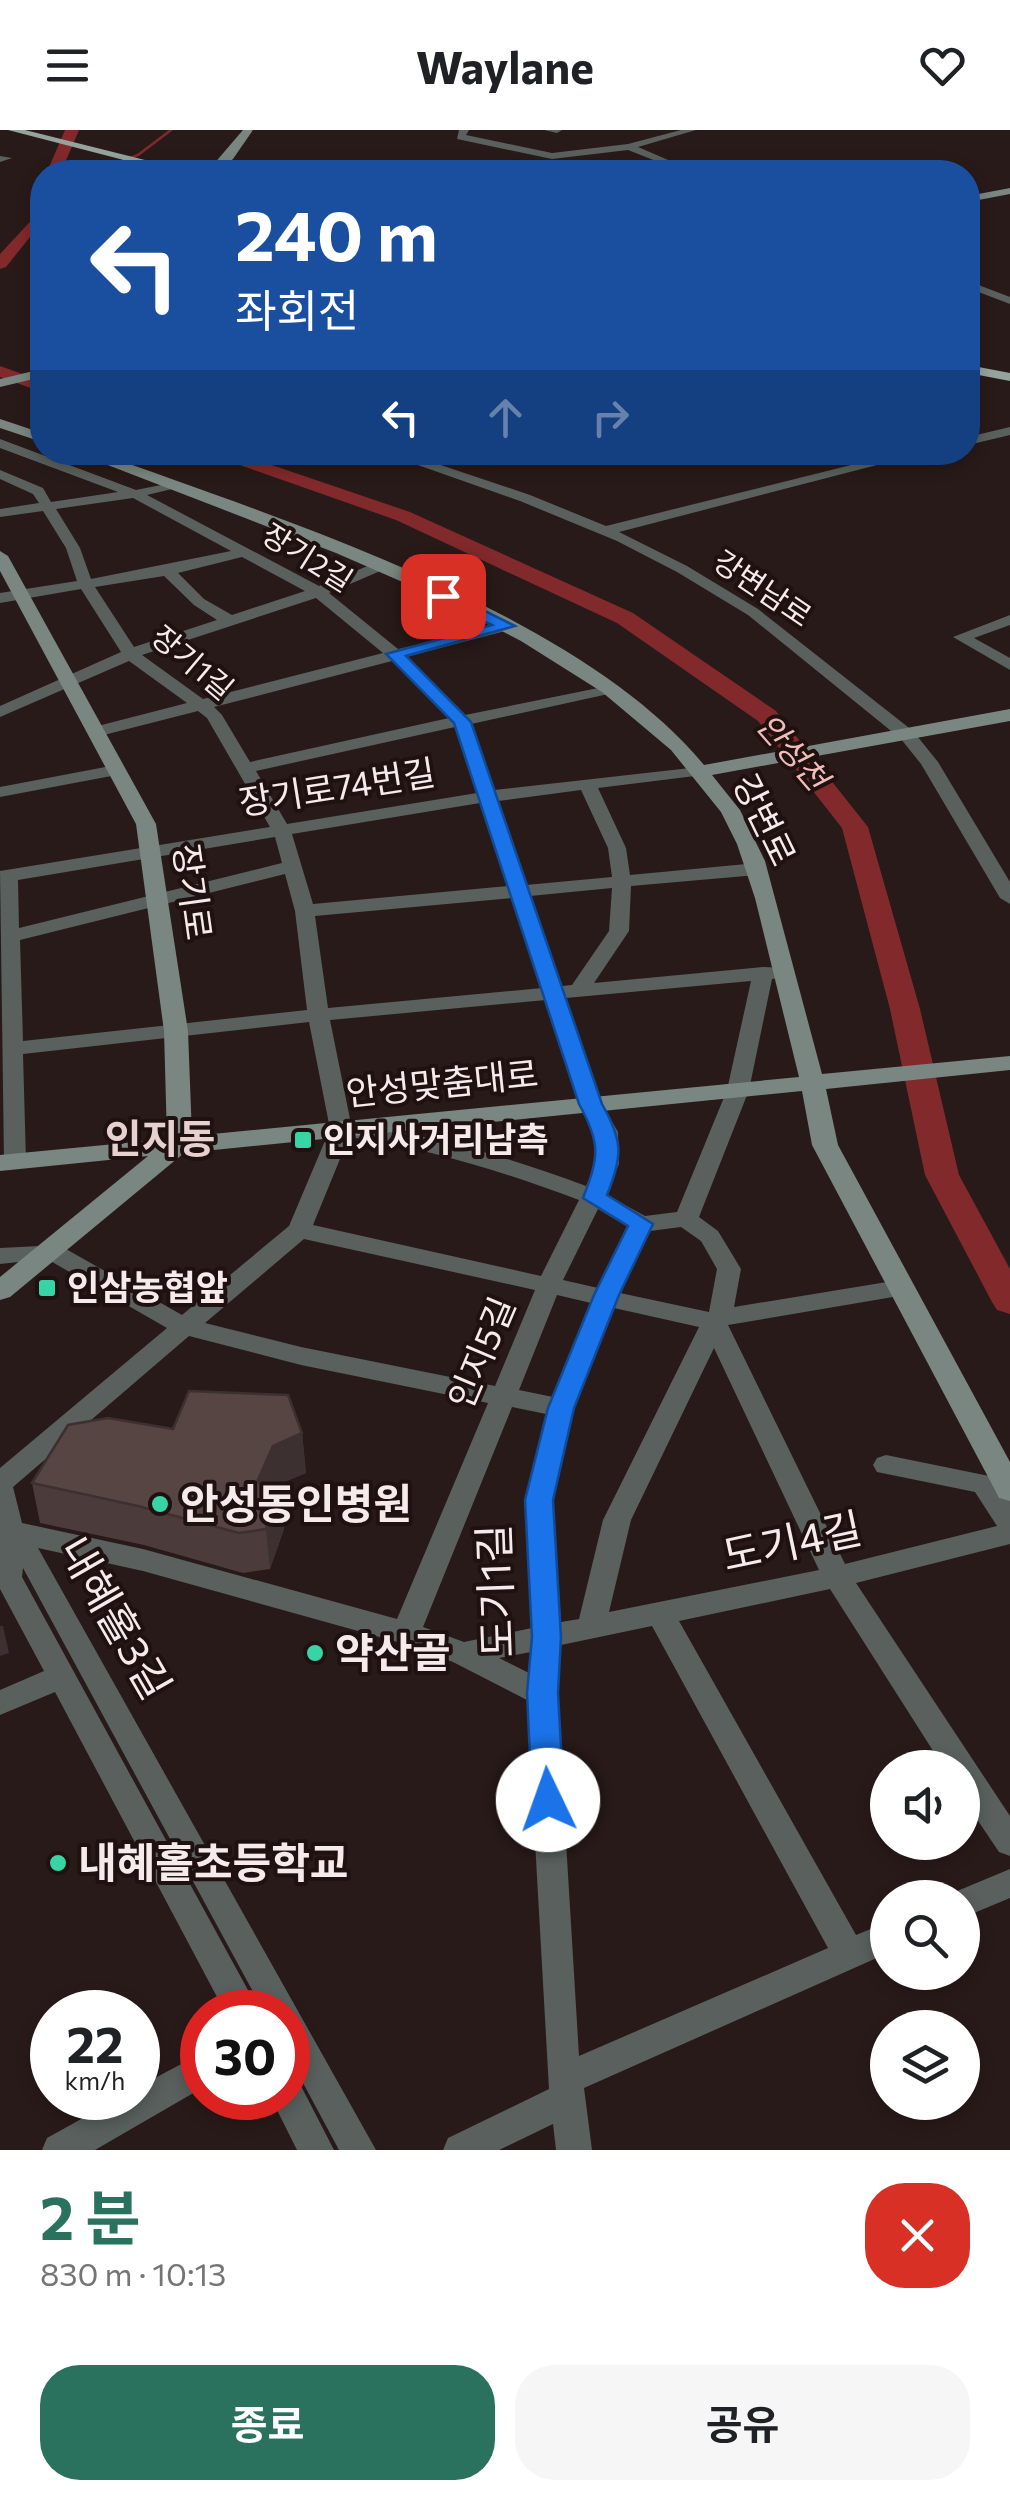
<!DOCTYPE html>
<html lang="ko">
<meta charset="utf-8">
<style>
body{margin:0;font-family:Commissioner,"Noto Sans KR",sans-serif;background:#f6f6f6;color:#202124;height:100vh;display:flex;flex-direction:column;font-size:38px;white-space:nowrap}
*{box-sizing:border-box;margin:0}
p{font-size:32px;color:#757577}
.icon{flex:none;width:55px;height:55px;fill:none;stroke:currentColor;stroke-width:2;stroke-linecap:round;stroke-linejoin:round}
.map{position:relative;height:2020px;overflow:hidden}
.details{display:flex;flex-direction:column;background:#fff;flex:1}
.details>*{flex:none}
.hud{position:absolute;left:30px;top:30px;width:950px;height:305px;border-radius:40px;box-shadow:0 5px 15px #0003;background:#1a4fa0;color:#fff;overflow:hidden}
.fabs{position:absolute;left:870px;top:1620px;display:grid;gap:20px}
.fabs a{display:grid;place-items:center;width:110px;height:110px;border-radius:50%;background:#fff;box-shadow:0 5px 15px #0003;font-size:50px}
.speed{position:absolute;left:30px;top:1860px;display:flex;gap:20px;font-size:50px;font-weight:700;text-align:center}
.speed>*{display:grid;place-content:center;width:130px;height:130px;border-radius:50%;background:#fff;box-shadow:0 5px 15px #0003;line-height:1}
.speed small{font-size:25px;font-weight:400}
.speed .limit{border:15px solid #d22;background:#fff;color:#111}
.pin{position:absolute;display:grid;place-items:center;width:85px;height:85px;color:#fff;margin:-42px;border-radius:20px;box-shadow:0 5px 15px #0006}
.me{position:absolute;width:110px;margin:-55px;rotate:357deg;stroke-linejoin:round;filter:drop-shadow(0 0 8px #0008)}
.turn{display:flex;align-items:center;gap:35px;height:210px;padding:0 40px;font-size:45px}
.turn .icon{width:130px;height:130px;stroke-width:2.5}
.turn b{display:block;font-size:70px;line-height:85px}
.lanes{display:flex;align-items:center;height:95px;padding:0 40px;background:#0003;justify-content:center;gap:50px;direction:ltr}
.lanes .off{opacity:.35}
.round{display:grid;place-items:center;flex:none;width:105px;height:105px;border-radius:40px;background:#f6f6f6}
.summary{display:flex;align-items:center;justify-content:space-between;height:170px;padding:0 40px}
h1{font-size:60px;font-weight:700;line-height:75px;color:#2b725e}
.primary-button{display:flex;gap:20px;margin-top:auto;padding:20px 40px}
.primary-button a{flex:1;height:115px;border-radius:40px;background:#2b725e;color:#fff;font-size:40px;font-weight:700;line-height:115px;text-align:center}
.primary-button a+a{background:#f6f6f6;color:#202124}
header{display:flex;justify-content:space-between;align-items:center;height:130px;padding:0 40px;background:#fff;font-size:45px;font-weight:700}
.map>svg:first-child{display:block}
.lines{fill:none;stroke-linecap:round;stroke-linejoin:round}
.stream{stroke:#82292c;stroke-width:2.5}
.river{fill:#82292c;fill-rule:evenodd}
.street{fill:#59605d;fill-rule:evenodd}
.secondary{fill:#7a8681;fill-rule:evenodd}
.primary{fill:#94a49d;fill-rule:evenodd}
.wall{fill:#4b3b3a}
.shaded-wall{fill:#3d3030}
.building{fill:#574544;stroke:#3d3030;stroke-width:2.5}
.route{fill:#1a73e8;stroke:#114b97;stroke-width:2.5}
.poi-dot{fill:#39d4a5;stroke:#1f1110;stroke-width:4}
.labels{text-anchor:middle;stroke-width:8;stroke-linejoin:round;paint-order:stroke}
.far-street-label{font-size:30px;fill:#f5ebea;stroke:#1f1110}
.far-water-label{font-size:32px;font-style:italic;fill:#f1bdba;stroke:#1f1110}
.street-label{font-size:35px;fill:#f5ebea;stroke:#1f1110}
.poi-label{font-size:35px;font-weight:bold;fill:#f5ebea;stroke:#1f1110;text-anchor:start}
.quarter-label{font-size:40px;font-weight:bold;fill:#e6d1d0;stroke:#1f1110}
.near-poi-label{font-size:42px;font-weight:bold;fill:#f5ebea;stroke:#1f1110;text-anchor:start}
.near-street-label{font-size:42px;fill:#f5ebea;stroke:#1f1110}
</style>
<header><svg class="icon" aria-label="menu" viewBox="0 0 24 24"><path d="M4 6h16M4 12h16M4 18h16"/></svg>Waylane<svg class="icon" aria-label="heart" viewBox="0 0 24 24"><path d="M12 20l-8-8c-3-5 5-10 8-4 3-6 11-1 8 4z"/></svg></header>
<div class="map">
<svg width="1010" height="2020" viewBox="0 0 1010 2020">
<rect width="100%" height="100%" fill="#281a19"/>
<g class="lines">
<polyline class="stream" points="95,42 138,25 171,0"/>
<g class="river">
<polygon points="65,0 79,0 61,42 47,42"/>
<polygon points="42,79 42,92 6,137 0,139 0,124"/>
<polygon points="0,236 42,251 42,262 0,247"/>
<polygon points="203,322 233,322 410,382 633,483 776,581 868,697 920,879 959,1045 1010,1139 1010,1184 997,1180 992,1172 925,1045 890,879 842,698 758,591 617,493 396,390"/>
</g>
<g class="street">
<polygon points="459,0 469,0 466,5 552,23 628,14 681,0 696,0 638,17 696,42 684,42 628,20 552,29 457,9"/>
<polygon points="544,0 562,0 557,3"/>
<polygon points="0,26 12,28 0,32"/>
<polygon points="968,151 1010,167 1010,174 968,158"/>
<polygon points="1010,297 1010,305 968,315 968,307"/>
<path d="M0,309L136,360L176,352V358L147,365L319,456L375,433H385V439L329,463L398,519L513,493V499L406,527L465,585L613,555V563L471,594L494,660L717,635L720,639L711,644L598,658L626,718L630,745L757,733L766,739L757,745L631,756L629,801L594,853L763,837L791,838L794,842L791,846L772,849L749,960L699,1087L718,1101L741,1139L734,1177L899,1150L908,1152L911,1158L908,1164L899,1166L728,1195L845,1434L997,1396L975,1362L877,1342L873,1335L877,1328L886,1325L994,1347L1010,1371V1414L856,1453L1010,1686V1726L999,1722L962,1667V1638H944L830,1459L679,1491L856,1805L888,1792V1823L584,1958L592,2020H556L553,1994L499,2020H443L448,2008L549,1959L527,1570L453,1532L401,1513L143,1441L38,1418L376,2020H339L288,1925V1882H264L23,1438L22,1447L260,1882H225L55,1562L0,1585V1560L44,1541L0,1459V1338L167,1198L47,1129L0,1134V1118L59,1115L182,1185L289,1096L330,999L309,892L23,924L26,1031L15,1038L4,1031L0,741L270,697L207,588L198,581L96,607L90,606V598L187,573L129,531L0,587V576L121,522L81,459L0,473V463L77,451L66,418L43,381L0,387V379L39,373L33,364L0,349V340L43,358L51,372L118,362L0,318ZM133,368L231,421L91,449L80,418L56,379ZM242,427L305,461L232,485L204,469L178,443ZM164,446L194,475L217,490L134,517L95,457ZM316,468L383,523L203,569L142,525ZM392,531L449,588L250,632L222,585L214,577ZM455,597L477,663L287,694L256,641ZM581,660L608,718L612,747L526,755L498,671ZM480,673L508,756L313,774L292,704ZM275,707L282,733L19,798L18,750ZM285,744L295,781L307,880L23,911L20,810ZM612,758L609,801L572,855L562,856L530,766ZM512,768L542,858L328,878L315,786ZM751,851L727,960L677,1082L645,1086L605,1064L619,1034L618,1002L602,974L566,868ZM546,870L580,974L596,1002L597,1034L586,1056C508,1027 433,1005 351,994L330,890ZM349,1007C431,1019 501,1041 579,1070L541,1146L313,1095ZM598,1079L628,1097L598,1158L563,1150ZM681,1097L701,1111L717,1139L709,1182L620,1163L650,1101ZM304,1109L535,1160L495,1256L301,1217L205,1193ZM557,1165L591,1173L553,1267L519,1260ZM614,1178L699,1197L603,1390L579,1489L561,1492L553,1369L574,1278ZM189,1206L301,1235L488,1273L397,1489L143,1419L22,1393L13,1357ZM714,1218L819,1440L609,1482L631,1390ZM512,1277L546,1284L525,1369L532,1498L464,1512L423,1497ZM652,1496L828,1818L579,1926L557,1563L561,1515ZM531,1522L529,1543L499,1528Z"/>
<polygon points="381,322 402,322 530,365 606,396 903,322 927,322 619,402 687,436 758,479 913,601 938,632 1010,752 1010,774 1000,768 921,634 901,609 748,485 677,442 617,411 520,371"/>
<polygon points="1010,485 1010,495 974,508 1010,528 1010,540 953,507"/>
<polygon points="116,635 125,640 122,644 0,667 0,657"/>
<polygon points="1010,1739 1010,1768 962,1788 962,1768 949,1768 950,1764"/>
<polygon points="202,1923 202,1958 95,2020 42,2020 47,2008 119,1968 138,1968 138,1957"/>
<polygon points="288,1949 300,1954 334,2020 297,2020 271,1968 288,1968"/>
</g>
<g class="secondary">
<polygon points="243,0 253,0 233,29 218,42 207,42"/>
<polygon points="1010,58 1010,64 968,72 968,66"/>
<polygon points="42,239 42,247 0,257 0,249"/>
<polygon points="0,289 42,303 42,312 0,298"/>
<path d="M74,322H96C281,389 578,482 704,635L1010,579V591L712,645L740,680L765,731L822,944L1010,926V940L826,959L838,1015L1010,1332V1371L999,1368L995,1360L812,1015L802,961L184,1023L10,1167L0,1170V1147L148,1026L0,1041V1025L167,1009L164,901L136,694L0,441V421L8,426L156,694L188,901L192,1006L799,947L755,768L737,714L721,682L671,620L602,562L521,511L430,464L336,423Z"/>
</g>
<g class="primary">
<polygon points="8,0 25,0 181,39 215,36 220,39 170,42"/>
<polygon points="968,235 1010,243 1010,251 968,243"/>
</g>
</g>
<polygon class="wall" points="173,1299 302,1303 306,1343 277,1355 276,1358 280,1359 284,1399 270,1439 243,1443 144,1415 40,1393 32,1353"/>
<g class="shaded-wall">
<polygon points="302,1303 306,1343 277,1355 261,1392 257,1352 273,1316"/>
<polygon points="280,1359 284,1399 270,1439 266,1399"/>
<polygon points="0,1496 3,1496 9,1523 0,1526"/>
</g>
<polygon class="building" points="189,1261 288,1265 302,1303 273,1316 257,1352 280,1359 266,1399 239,1403 138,1376 32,1353 68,1295 108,1288 173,1299"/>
<path class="route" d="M438,463H449L515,496L406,526L471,592L602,974C623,1011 623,1026 607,1065L653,1094L619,1165L574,1278L553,1370L561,1507L558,1563L564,1670L559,1680L548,1684L537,1680L532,1670L527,1563L532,1507L525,1370L548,1278L594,1165L628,1096L583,1068C599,1027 601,1013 579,974L454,593L386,524L492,495L438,470Z"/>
<g class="poi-dot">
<rect x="293" y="1000" width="20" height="20" rx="5"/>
<rect x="37" y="1148" width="20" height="20" rx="5"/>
<circle cx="160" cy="1374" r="10"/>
<circle cx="315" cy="1523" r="10"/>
<circle cx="58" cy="1733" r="10"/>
</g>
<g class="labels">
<g class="far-street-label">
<text transform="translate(307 428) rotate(32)" y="10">장기2길</text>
<text transform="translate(762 459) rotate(34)" y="10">강변남로</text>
<text transform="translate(192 533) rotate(40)" y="10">장기1길</text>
</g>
<g class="far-water-label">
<text transform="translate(792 622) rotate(49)" y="11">안성천</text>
</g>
<g class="street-label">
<text transform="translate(337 658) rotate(-9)" y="12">장기로74번길</text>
<text transform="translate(764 690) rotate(64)" y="12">강변로</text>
<text transform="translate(192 762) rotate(82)" y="12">장기로</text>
<text transform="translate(442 954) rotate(-6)" y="12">안성맞춤대로</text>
<text transform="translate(482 1223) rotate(-67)" y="12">인지5길</text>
</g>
<g class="poi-label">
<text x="323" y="1022">인지사거리남측</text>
<text x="67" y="1170">인삼농협앞</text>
</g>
<g class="quarter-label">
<text x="160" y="1023">인지동</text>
</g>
<g class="near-poi-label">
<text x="180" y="1389">안성동인병원</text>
<text x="335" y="1538">약산골</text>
<text x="78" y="1748">내혜홀초등학교</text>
</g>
<g class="near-street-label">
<text transform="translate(792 1412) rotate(-12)" y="15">도기4길</text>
<text transform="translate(496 1461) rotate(-92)" y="15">도기1길</text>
<text transform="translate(115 1488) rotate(60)" y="15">내혜홀3길</text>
</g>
</g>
</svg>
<div class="fabs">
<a><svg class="icon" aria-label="sound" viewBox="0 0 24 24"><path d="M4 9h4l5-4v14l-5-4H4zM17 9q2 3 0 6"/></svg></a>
<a><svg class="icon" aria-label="search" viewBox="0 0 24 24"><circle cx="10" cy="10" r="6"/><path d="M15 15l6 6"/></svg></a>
<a><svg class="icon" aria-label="layers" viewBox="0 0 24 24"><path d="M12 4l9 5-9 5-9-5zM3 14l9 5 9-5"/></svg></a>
</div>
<div class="speed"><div>22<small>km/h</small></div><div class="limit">30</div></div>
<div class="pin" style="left:443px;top:466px;background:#d93025"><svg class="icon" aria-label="arrive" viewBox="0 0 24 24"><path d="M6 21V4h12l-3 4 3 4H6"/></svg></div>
<svg class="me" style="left:548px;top:1670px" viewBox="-20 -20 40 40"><circle r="19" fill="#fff"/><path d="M0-13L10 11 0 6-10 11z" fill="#1a73e8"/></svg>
<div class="hud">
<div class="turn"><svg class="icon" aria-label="left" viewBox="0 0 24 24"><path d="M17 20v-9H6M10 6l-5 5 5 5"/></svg><div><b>240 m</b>좌회전</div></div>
<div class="lanes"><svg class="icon" aria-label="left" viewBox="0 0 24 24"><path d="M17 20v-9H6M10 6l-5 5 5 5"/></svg><svg class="icon off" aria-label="ahead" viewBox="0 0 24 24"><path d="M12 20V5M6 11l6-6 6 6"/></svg><svg class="icon off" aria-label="right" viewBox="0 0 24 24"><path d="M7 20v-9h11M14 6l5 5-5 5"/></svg></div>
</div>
</div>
<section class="details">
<div class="summary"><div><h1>2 분</h1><p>830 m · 10:13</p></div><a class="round" style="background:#d93025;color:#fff"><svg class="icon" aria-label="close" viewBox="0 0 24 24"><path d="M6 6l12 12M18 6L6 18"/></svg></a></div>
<div class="primary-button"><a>종료</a><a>공유</a></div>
</section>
